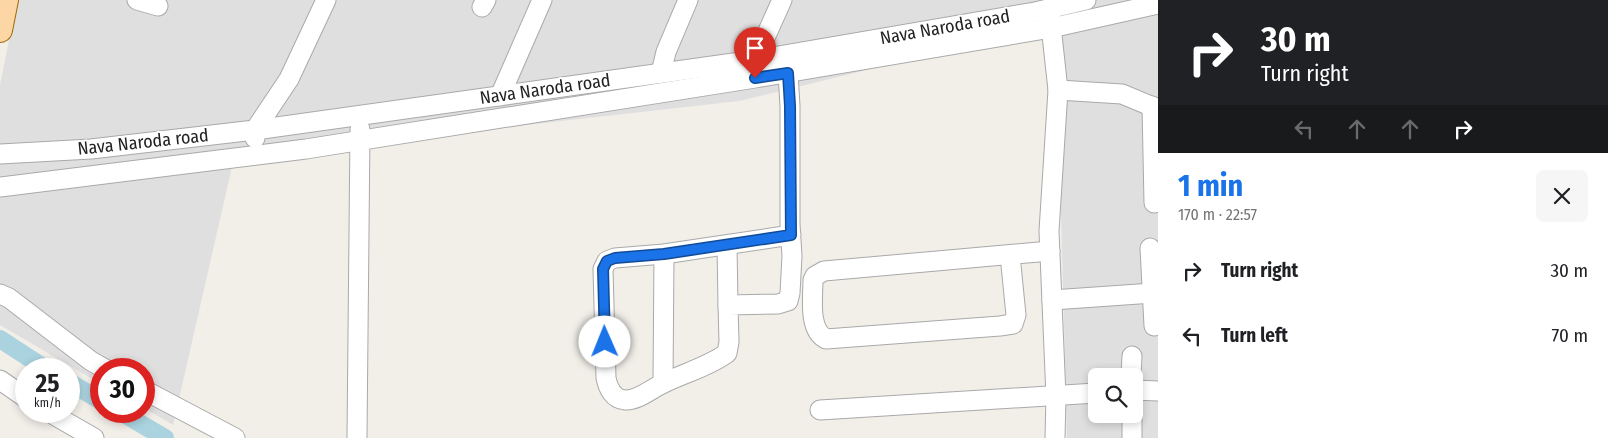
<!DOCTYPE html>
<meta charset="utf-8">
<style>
body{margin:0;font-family:"Fira Sans Condensed",sans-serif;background:#f6f6f6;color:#202124;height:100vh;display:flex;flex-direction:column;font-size:19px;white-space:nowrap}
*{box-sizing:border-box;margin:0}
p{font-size:16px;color:#757577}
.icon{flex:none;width:28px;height:28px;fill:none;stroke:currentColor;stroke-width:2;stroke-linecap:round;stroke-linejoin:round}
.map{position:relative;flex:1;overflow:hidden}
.details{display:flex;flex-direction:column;background:#fff;width:450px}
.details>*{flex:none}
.guide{background:#202124;color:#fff;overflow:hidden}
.fabs{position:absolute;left:1088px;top:368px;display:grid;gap:10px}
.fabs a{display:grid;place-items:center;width:55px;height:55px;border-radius:8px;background:#fff;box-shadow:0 2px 8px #0003;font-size:25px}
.speed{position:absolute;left:15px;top:358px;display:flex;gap:10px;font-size:25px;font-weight:700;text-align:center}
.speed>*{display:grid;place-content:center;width:65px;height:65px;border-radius:50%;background:#fff;box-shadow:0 2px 8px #0003;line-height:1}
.speed small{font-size:12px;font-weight:400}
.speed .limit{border:8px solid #d22;background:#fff;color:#111}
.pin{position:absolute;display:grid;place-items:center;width:42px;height:42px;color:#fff;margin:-51px -21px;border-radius:50% 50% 50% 0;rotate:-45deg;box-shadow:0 0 5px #0007}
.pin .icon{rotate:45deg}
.me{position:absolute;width:55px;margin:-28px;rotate:359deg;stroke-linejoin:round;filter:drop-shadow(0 0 4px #0008)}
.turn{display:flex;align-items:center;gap:18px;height:105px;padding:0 20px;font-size:22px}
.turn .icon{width:65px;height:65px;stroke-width:2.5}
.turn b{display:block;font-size:35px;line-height:42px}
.lanes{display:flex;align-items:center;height:48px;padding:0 20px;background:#0003;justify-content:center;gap:25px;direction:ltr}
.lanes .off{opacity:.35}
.round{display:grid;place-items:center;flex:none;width:52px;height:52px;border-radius:8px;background:#f6f6f6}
.head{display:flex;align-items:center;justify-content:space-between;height:85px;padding:0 20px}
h1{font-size:30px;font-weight:700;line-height:38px;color:#1a73e8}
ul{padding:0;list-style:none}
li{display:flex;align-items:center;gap:15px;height:65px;padding:0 20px}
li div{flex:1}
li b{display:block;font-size:19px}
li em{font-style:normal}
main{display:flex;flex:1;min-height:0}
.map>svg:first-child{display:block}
.residential{fill:#e0dfdf;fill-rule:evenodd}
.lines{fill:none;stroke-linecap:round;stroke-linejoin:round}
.canal{stroke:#aad3df;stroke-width:18}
.minor-casing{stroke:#a9a9a9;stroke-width:21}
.major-casing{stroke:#a06b00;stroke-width:26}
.minor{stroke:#fff;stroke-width:19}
.major{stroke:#fcd6a4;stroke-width:24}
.route-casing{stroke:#114b97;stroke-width:12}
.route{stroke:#1a73e8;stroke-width:9}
.labels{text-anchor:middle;stroke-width:4;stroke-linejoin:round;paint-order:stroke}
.street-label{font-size:18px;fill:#222;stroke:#fff}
</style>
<main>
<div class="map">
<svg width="1158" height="438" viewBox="0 0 1158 438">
<rect width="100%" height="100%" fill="#f2efe9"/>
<path class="residential" d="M17,0H1158V438H1067L1056,24L739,101L234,158L173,425L144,408V369H101V384L0,325V85ZM1096,376H1134V414H1096Z"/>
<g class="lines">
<g class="canal">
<polyline points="0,339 46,369"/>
<polyline points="69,382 101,401"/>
<polyline points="119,411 165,438"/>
</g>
<g class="minor-casing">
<g id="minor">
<polyline points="137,0 158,6"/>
<polyline points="482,7 486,0"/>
<polyline points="1050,17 1058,90 1049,231 1056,397 1055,438"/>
<polyline points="755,68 755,60 782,0"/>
<polyline points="661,73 666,52 688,0"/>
<path d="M788,73L790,106V224L792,256L790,293L788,301L778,304L728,305L729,342L727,353C708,367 684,373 664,383C652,388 638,401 625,400C613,399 608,388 606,378L603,269L607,261L615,258L664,254L791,235"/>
<polyline points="1058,90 1122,94 1158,109"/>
<polyline points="500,96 542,0"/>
<polyline points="1152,106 1154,203"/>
<polyline points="255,138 255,130 289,79 326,0"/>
<polyline points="0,154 91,149 255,130 755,60 1035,12 1086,0"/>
<polyline points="0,187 306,149 755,78 1051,28 1158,4"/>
<polyline points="727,245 728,305"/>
<polyline points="1150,248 1154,326"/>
<path d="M1010,255L1016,315L1013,324L1000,326L826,339C808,330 813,298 813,280L815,276L824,271L1050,251"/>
<polyline points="0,294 9,298 91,361 105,369"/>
<polyline points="1052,300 1153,293"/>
<polyline points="1131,376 1132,356"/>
<polyline points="0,380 26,398"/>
<polyline points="663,383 664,254"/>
<polyline points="144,390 235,438"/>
<polyline points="1134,390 1158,391"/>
<polyline points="820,410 1096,393"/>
<polyline points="47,411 94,438"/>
<polyline points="1132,414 1132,438"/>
<polyline points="357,438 360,129"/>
</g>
</g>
<g class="major-casing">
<polyline id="major" points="0,30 6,0"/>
</g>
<use href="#minor" class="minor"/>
<use href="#major" class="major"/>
</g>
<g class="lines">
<g class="route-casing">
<polyline id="route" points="605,342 603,269 607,261 615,258 664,254 791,235 790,106 788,73 755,78"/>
</g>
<use href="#route" class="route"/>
</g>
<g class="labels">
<g class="street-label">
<text transform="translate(945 27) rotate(-10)" y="6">Nava Naroda road</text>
<text transform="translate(545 89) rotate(-8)" y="6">Nava Naroda road</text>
<text transform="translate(143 142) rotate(-6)" y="6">Nava Naroda road</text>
</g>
</g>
</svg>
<div class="fabs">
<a><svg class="icon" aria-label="search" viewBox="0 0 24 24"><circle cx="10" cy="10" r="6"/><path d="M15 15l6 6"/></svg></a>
</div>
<div class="speed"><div>25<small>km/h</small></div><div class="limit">30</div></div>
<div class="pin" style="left:755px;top:78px;background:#d93025"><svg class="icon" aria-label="arrive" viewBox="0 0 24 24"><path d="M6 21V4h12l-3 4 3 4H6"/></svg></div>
<svg class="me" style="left:605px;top:342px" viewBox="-20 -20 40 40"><circle r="19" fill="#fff"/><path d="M0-13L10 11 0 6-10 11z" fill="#1a73e8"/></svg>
</div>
<section class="details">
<div class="guide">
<div class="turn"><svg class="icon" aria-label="right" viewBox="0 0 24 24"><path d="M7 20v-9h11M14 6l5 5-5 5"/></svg><div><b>30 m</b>Turn right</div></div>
<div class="lanes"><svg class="icon off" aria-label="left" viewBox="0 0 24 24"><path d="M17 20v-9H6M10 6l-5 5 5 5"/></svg><svg class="icon off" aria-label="ahead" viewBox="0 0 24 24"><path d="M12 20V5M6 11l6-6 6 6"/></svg><svg class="icon off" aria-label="ahead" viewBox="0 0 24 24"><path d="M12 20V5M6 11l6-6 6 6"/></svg><svg class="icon" aria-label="right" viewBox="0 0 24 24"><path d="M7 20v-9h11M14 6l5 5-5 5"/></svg></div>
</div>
<div class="head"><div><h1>1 min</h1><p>170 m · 22:57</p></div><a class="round"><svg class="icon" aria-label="close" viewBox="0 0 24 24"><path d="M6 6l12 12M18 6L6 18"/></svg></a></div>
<ul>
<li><svg class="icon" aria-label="right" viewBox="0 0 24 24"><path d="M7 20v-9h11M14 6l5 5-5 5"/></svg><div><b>Turn right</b></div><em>30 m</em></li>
<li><svg class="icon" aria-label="left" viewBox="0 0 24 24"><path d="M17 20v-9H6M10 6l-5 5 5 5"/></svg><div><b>Turn left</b></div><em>70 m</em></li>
</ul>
</section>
</main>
